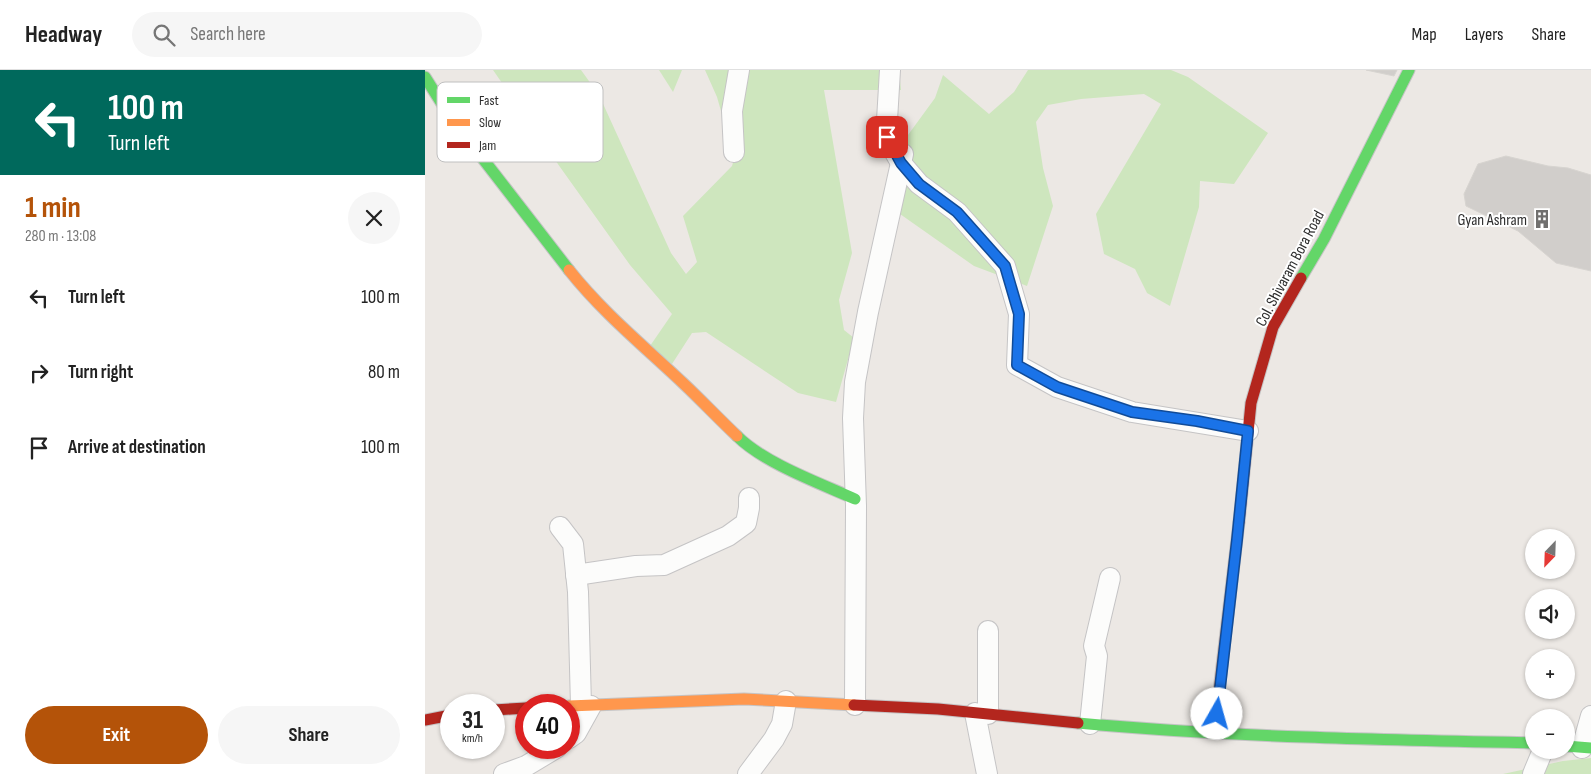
<!DOCTYPE html>
<meta charset="utf-8">
<style>
body{margin:0;font-family:"Sofia Sans Condensed",sans-serif;background:#f6f6f6;color:#222;height:100vh;display:flex;flex-direction:column;font-size:19px;white-space:nowrap}
*{box-sizing:border-box;margin:0}
p{font-size:16px;color:#767676}
.icon{flex:none;width:28px;height:28px;fill:none;stroke:currentColor;stroke-width:2;stroke-linecap:round;stroke-linejoin:round}
.map{position:relative;flex:1;overflow:hidden}
.details{display:flex;flex-direction:column;background:#fff;width:425px}
.details>*{flex:none}
.guide{background:#00695c;color:#fff;overflow:hidden}
.needle{width:32px;rotate:203deg}
.fabs{position:absolute;left:1100px;top:459px;display:grid;gap:10px}
.fabs a{display:grid;place-items:center;width:50px;height:50px;border-radius:50%;background:#fff;box-shadow:0 1px 4px #0004;font-size:25px}
.speed{position:absolute;left:15px;top:624px;display:flex;gap:10px;font-size:25px;font-weight:700;text-align:center}
.speed>*{display:grid;place-content:center;width:65px;height:65px;border-radius:50%;background:#fff;box-shadow:0 1px 4px #0004;line-height:1}
.speed small{font-size:12px;font-weight:400}
.speed .limit{border:8px solid #d22;background:#fff;color:#111}
.pin{position:absolute;display:grid;place-items:center;width:42px;height:42px;color:#fff;margin:-21px;border-radius:10px;box-shadow:0 2px 8px #0006}
.me{position:absolute;width:55px;margin:-28px;rotate:7deg;stroke-linejoin:round;filter:drop-shadow(0 0 4px #0008)}
.turn{display:flex;align-items:center;gap:18px;height:105px;padding:0 25px;font-size:22px}
.turn .icon{width:65px;height:65px;stroke-width:2.5}
.turn b{display:block;font-size:35px;line-height:42px}
.round{display:grid;place-items:center;flex:none;width:52px;height:52px;border-radius:26px;background:#f6f6f6}
.head{display:flex;align-items:center;justify-content:space-between;height:85px;padding:0 25px}
h1{font-size:30px;font-weight:700;line-height:38px;color:#b45309}
.action{display:flex;gap:10px;margin-top:auto;padding:10px 25px}
.action a{flex:1;height:58px;border-radius:30px;background:#b45309;color:#fff;font-size:20px;font-weight:700;line-height:58px;text-align:center}
.action a+a{background:#f6f6f6;color:#222}
ul{padding:0;list-style:none}
li{display:flex;align-items:center;gap:15px;height:75px;padding:0 25px}
li div{flex:1}
li b{display:block;font-size:19px}
li em{font-style:normal}
header{display:flex;align-items:center;gap:30px;box-sizing:border-box;height:70px;padding:0 25px;background:#fff;border-bottom:1px solid #e0e0e0}
header strong{font-size:24px}
nav{display:flex;gap:28px;margin-inline-start:auto;font-size:18px}
.search{width:350px;height:45px;background:#f6f6f6;display:flex;align-items:center;gap:12px;box-sizing:border-box;padding:0 18px;border-radius:28px;color:#767676;font-size:19px}
main{display:flex;flex:1;min-height:0}
.map>svg:first-child{display:block}
.green{fill:#cee6be}
.building{fill:#d1cecb;stroke:#d7d4d0}
.lines{fill:none;stroke-linecap:round;stroke-linejoin:round}
.street-casing{stroke:#c5c4c5;stroke-width:22}
.fast-casing{stroke:#c5c4c5;stroke-width:13}
.slow-casing{stroke:#c5c4c5;stroke-width:13}
.jam-casing{stroke:#c5c4c5;stroke-width:13}
.street{stroke:#fcfcfb;stroke-width:20}
.fast{stroke:#63d668;stroke-width:11}
.slow{stroke:#ff974d;stroke-width:11}
.jam{stroke:#b3261e;stroke-width:11}
.route-casing{stroke:#114b97;stroke-width:12}
.route{stroke:#1a73e8;stroke-width:9}
.labels{text-anchor:middle;stroke-width:4;stroke-linejoin:round;paint-order:stroke}
.poi-label{font-size:16px;fill:#2e2e2e;stroke:#fff;text-anchor:end}
.street-label{font-size:16px;fill:#2e2e2e;stroke:#fff}
.key{fill:#fff;stroke:#c0c0c0;stroke-width:1}
.key-label{font-size:14px;fill:#2e2e2e}
</style>
<header>
<strong>Headway</strong>
<div class="search"><svg class="icon" aria-label="search" viewBox="0 0 24 24"><circle cx="10" cy="10" r="6"/><path d="M15 15l6 6"/></svg>Search here</div>
<nav><a>Map</a><a>Layers</a><a>Share</a></nav>
</header>
<main>
<section class="details">
<div class="guide">
<div class="turn"><svg class="icon" aria-label="left" viewBox="0 0 24 24"><path d="M17 20v-9H6M10 6l-5 5 5 5"/></svg><div><b>100 m</b>Turn left</div></div>
</div>
<div class="head"><div><h1>1 min</h1><p>280 m · 13:08</p></div><a class="round"><svg class="icon" aria-label="close" viewBox="0 0 24 24"><path d="M6 6l12 12M18 6L6 18"/></svg></a></div>
<ul>
<li><svg class="icon" aria-label="left" viewBox="0 0 24 24"><path d="M17 20v-9H6M10 6l-5 5 5 5"/></svg><div><b>Turn left</b></div><em>100 m</em></li>
<li><svg class="icon" aria-label="right" viewBox="0 0 24 24"><path d="M7 20v-9h11M14 6l5 5-5 5"/></svg><div><b>Turn right</b></div><em>80 m</em></li>
<li><svg class="icon" aria-label="arrive" viewBox="0 0 24 24"><path d="M6 21V4h12l-3 4 3 4H6"/></svg><div><b>Arrive at destination</b></div><em>100 m</em></li>
</ul>
<div class="action"><a>Exit</a><a>Share</a></div>
</section>
<div class="map">
<svg width="1166" height="704" viewBox="0 0 1166 704">
<rect width="100%" height="100%" fill="#ece8e4"/>
<g class="green">
<polygon points="68,0 156,0 174,25 246,183 261,204 272,192 258,146 307,96 318,58 298,48 292,27 280,0 474,0 476,20 399,20 427,183 414,230 419,260 429,268 411,332 373,323 281,262 267,263 247,294 225,276 247,244 205,195 135,97"/>
<polygon points="234,0 257,0 248,22"/>
<polygon points="603,0 746,0 763,7 843,63 809,114 775,111 774,137 745,236 722,223 710,199 679,184 671,144 736,34 719,24 656,29 623,35 611,52 618,98 628,136 602,216 549,196 475,144 464,91 510,28 518,5 564,44 589,22"/>
<polygon points="1166,688 1166,704 1078,704 1138,691"/>
</g>
<g class="building">
<polygon points="941,0 972,0 969,6"/>
<polygon points="1081,86 1123,96 1143,98 1166,105 1166,201 1131,193 1093,161 1041,136 1039,124 1053,94"/>
</g>
<g class="lines">
<g class="street-casing">
<g id="street">
<polyline points="465,0 461,67 476,93 494,114 532,142 580,196 594,244 592,295 632,317 707,342 823,361"/>
<polyline points="309,82 307,41 314,0"/>
<polyline points="135,457 148,474 153,522 156,636"/>
<polyline points="151,505 211,496 239,495 303,466 321,453 324,438 324,428"/>
<polyline points="563,561 563,644"/>
<polyline points="430,635 431,436 428,348 430,312 443,242 478,84"/>
<polyline points="550,643 562,704"/>
<polyline points="665,654 672,586 669,576 685,508"/>
<polyline points="144,668 151,663 166,636"/>
<polyline points="1157,678 1166,646"/>
<polyline points="79,704 101,696 131,678"/>
<polyline points="323,704 349,669 357,654 361,631"/>
<polyline points="1108,704 1118,680"/>
</g>
</g>
<g class="fast-casing">
<g id="fast">
<polyline points="0,7 24,45 144,200"/>
<polyline points="876,208 899,169 984,0"/>
<path d="M312,366C339,393 394,413 430,429"/>
<path d="M653,653C804,667 957,670 1109,673"/>
<polyline points="1141,676 1166,678"/>
</g>
</g>
<g class="slow-casing">
<g id="slow">
<path d="M144,200C178,243 220,277 259,314C277,331 294,349 312,366"/>
<polyline points="144,636 319,629 429,635"/>
<polyline points="789,663 814,452"/>
</g>
</g>
<g class="jam-casing">
<g id="jam">
<polyline points="814,452 826,333 848,257 876,208"/>
<polyline points="429,635 513,639 653,653"/>
<polyline points="69,640 101,638"/>
<polyline points="0,650 26,645"/>
</g>
</g>
<use href="#street" class="street"/>
<use href="#fast" class="fast"/>
<use href="#slow" class="slow"/>
<use href="#jam" class="jam"/>
</g>
<g class="lines">
<g class="route-casing">
<polyline id="route" points="462,67 476,93 494,114 532,142 580,196 594,244 592,295 632,317 707,342 772,351 823,361 812,470 792,644"/>
</g>
<use href="#route" class="route"/>
</g>
<defs>
<g id="building-bare" transform="scale(1.5)"><path d="M-4-6H4V6H1V3H-1V6H-4ZM-2.5-4.3h1.7v1.8h-1.7ZM.8-4.3h1.7v1.8H.8ZM-2.5-1h1.7V.8h-1.7ZM.8-1h1.7V.8H.8Z" fill="#706f6e" stroke="#fff" stroke-width="2.5" paint-order="stroke"/></g>
</defs>
<g fill-rule="evenodd">
<use href="#building-bare" x="1117" y="149"/>
</g>
<g class="labels">
<g class="poi-label">
<text x="1102" y="155">Gyan Ashram</text>
</g>
<g class="street-label">
<text transform="translate(864 198) rotate(-62)" y="6">Col. Shivaram Bora Road</text>
</g>
</g>
<rect x="12" y="12" width="166" height="80" rx="8" class="key"/>
<rect x="22" y="27" width="23" height="6" fill="#63d668"/>
<rect x="22" y="49" width="23" height="7" fill="#ff974d"/>
<rect x="22" y="72" width="23" height="6" fill="#b3261e"/>
<g class="key-label">
<text x="54" y="35">Fast</text>
<text x="54" y="57">Slow</text>
<text x="54" y="80">Jam</text>
</g>
</svg>
<div class="fabs">
<a><svg class="needle" viewBox="-14 -14 28 28"><path d="M0-13l5 13h-10z" fill="#e53935"/><path d="M0 13l5-13h-10z" fill="#767676"/></svg></a>
<a><svg class="icon" aria-label="sound" viewBox="0 0 24 24"><path d="M4 9h4l5-4v14l-5-4H4zM17 9q2 3 0 6"/></svg></a>
<a>+</a>
<a>−</a>
</div>
<div class="speed"><div>31<small>km/h</small></div><div class="limit">40</div></div>
<div class="pin" style="left:462px;top:67px;background:#d93025"><svg class="icon" aria-label="arrive" viewBox="0 0 24 24"><path d="M6 21V4h12l-3 4 3 4H6"/></svg></div>
<svg class="me" style="left:792px;top:644px" viewBox="-20 -20 40 40"><circle r="19" fill="#fff"/><path d="M0-13L10 11 0 6-10 11z" fill="#1a73e8"/></svg>
</div>
</main>
